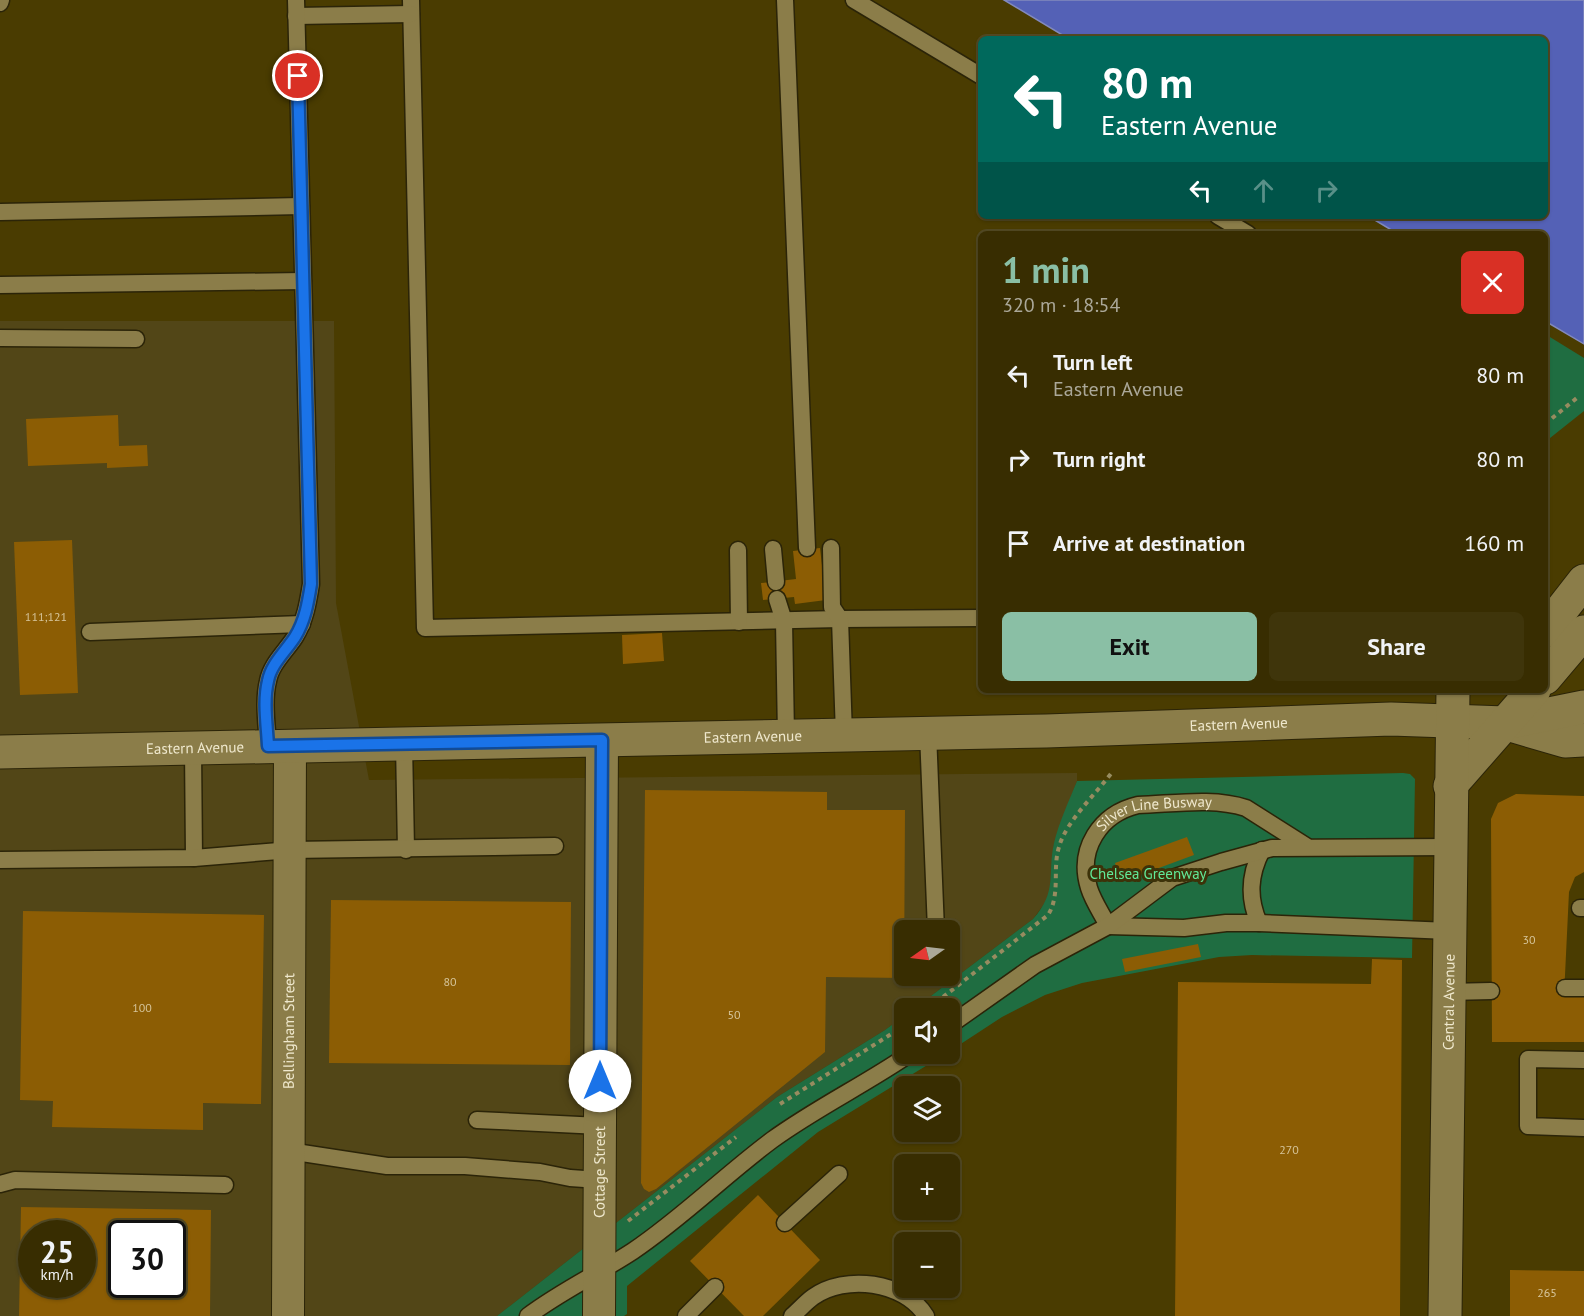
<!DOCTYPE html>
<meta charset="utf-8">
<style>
body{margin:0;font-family:"PT Sans",sans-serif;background:#3f350b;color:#f1f3f6;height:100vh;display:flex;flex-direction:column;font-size:22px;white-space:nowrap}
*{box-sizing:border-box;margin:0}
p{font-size:20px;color:#aba899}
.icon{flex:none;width:33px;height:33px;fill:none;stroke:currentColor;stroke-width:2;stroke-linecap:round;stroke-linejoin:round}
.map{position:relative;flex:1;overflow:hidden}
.side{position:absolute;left:978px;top:231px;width:570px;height:462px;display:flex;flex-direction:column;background:#382d01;border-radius:9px;box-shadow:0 2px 4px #0004,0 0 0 2px #524923}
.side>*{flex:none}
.banner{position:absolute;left:978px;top:36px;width:570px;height:183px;border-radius:9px;box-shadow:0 2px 4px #0004,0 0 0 2px #524923;background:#00695c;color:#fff;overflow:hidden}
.needle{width:39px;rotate:256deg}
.controls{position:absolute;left:894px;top:920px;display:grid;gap:12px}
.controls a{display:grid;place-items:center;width:66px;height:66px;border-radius:9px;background:#382d01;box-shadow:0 2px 4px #0004,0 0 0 2px #524923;font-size:30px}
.speed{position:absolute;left:18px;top:1220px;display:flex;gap:12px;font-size:30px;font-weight:700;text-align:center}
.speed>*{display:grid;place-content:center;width:78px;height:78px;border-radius:50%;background:#382d01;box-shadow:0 2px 4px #0004,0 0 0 2px #524923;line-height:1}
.speed small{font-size:15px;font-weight:400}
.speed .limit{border:3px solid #111;border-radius:9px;background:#fff;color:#111}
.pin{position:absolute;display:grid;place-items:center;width:51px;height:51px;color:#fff;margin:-26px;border:3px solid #fff;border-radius:50%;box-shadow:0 2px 6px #0007}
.me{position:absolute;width:66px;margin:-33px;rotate:0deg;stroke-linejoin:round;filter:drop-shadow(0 0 4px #0008)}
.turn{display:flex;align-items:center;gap:21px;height:126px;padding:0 24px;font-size:27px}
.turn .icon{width:78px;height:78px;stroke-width:2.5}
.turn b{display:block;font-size:42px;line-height:51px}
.lanes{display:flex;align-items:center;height:57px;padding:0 24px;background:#0003;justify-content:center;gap:30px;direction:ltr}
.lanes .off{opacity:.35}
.round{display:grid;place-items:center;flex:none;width:63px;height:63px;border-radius:9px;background:#3f350b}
.headline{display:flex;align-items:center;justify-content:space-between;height:102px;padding:0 24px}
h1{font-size:36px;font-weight:700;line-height:45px;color:#8abfa5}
.action{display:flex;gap:12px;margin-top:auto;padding:12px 24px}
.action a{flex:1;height:69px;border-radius:9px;background:#8abfa5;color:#111;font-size:24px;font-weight:700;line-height:69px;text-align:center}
.action a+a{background:#3f350b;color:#f1f3f6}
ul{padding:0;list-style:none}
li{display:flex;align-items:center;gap:18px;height:84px;padding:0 24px}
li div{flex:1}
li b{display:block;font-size:22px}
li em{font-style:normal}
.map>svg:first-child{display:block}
.built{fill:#524617;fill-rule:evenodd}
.green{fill:#1f6d41}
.water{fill:#5461b6;stroke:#828abd;stroke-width:1.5}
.building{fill:#8c5d04;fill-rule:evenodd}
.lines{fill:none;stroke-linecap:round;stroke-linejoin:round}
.lane-casing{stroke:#2b2408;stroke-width:19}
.street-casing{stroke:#2b2408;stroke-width:34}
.secondary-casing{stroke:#2b2408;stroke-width:35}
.path{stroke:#978c60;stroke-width:4;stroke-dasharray:4.5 4.5;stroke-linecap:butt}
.lane{stroke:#8b7d49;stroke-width:16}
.street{stroke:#8b7d49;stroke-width:32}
.secondary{stroke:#8b7d49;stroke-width:33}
.route-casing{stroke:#114b97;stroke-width:15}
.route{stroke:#1a73e8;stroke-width:10}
.labels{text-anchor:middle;stroke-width:6;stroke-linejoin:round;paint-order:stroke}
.number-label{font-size:12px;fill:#d6c59b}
.street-label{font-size:15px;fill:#efe8cd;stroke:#3d3209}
.park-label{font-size:15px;fill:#61e998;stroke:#3d3209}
</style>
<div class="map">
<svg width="1584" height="1316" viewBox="0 0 1584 1316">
<rect width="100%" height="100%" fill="#4a3c01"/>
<path class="built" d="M0,321H334L336,603L369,780L1077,773V781L1054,844L1050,890L1047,900L1033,919L915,1008H904V1016L885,1030L777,1097L497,1316H0ZM904,930H950V975H904ZM32,1233H82V1284H32ZM122,1233H172V1284H122Z"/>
<g class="green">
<polygon points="1545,334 1584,358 1584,411 1545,442"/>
<path d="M1403,773L1410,774L1415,779L1412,958L1252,955L1219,957L1082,983L1045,995L1002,1017L950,1051V1008H915L1033,919C1058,891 1047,875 1054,843C1059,822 1069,801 1077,781Z"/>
<polygon points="904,1016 904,1053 947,1053 818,1132 627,1286 627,1314 624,1316 497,1316 777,1097 885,1030"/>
</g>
<polygon class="water" points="1004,0 1584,0 1584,344 1545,321 1545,234 1398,234 1368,216 1545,216 1545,39 1069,39"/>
<g class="building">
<polygon points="118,415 119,446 147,445 148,466 107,468 107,463 28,466 26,419"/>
<polygon points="72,540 78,693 20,695 14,542"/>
<polygon points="820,548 826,600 795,604 794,597 763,600 761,583 796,579 793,551"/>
<polygon points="662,633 664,661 623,664 622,635"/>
<polygon points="645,790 827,792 827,810 905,810 904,978 826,977 825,1052 656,1189 649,1192 644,1189 641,1183"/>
<polygon points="1516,794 1584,796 1584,872 1575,877 1569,892 1564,996 1584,997 1584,1042 1492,1042 1491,819 1498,803"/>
<polygon points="1187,837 1194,855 1121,882 1115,863"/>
<polygon points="331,900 571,902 570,1065 329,1063"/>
<polygon points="23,911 264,915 261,1104 203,1103 203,1130 52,1127 53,1101 20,1100"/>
<polygon points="1198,944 1201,957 1125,972 1122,959"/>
<polygon points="1372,959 1402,960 1400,1316 1175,1316 1178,982 1371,984"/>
<polygon points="758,1195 820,1260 763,1316 744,1316 690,1261"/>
<path d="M21,1207L211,1210L210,1316H19ZM32,1233H82V1284H32ZM122,1233H172V1284H122Z"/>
<polygon points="1510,1270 1584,1271 1584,1316 1510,1316"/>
</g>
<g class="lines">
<g class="lane-casing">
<g id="lane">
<polyline points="411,0 425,628 840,619 981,618"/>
<polyline points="785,0 807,548"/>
<polyline points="854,0 981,76"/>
<polyline points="0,3 1,0"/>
<polyline points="296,16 411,14"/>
<polyline points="0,212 301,206"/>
<polyline points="1218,216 1248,234"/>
<polyline points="0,285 303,281"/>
<polyline points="0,338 136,339"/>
<polyline points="831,548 832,607 840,619 844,735"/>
<polyline points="773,549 776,582"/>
<polyline points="738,550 739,622"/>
<polyline points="777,599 784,621 786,736"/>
<polyline points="90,632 302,624"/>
<polyline points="928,733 936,930"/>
<polyline points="404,743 406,850"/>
<path d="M268,746C267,726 263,701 268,681C271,664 286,651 295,637C305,621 308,603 311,584L296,0"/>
<polyline points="193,748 194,858"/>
<polyline points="0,860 194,858 291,850 555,846"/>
<polyline points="1580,908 1584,908"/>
<path d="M1259,923C1248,898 1249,875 1262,850"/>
<polyline points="1108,926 1184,928 1226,923 1259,923 1449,931"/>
<path id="s1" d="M1108,926C1102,914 1093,901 1089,888C1077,849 1100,814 1138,805C1173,804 1213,797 1246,808L1306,846"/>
<polyline points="1565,988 1584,988"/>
<polyline points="1448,992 1491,991"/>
<polyline points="950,1025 1035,965 1108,926 1172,878 1221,862 1272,848 1450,847"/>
<polyline points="1584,1060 1528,1059 1528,1126 1584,1128"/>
<polyline points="477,1120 600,1126"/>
<polyline points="289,1151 387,1166 465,1166 540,1172 570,1178 599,1180"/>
<polyline points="0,1184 15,1180 225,1185"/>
<polyline points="785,1223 839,1174"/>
<path d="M528,1316C561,1291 598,1274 633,1251C682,1218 725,1175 772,1140C816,1108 866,1084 911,1053"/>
<polyline points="686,1316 715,1287"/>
<path d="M792,1316C799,1310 806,1302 813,1297C845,1274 904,1281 926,1316"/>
</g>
</g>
<g class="street-casing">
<g id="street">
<path id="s2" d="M288,1316L290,746"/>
<path id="s3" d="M599,1316L602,740"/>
</g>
</g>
<g class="secondary-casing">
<g id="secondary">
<polyline points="1545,631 1584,581"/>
<polyline points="1545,678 1584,632"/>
<polyline points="1507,724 1565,741 1584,740"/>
<path id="s4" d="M0,752L1046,731L1391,719L1505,723L1584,707"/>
<polyline points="1450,786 1534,690"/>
<path id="s5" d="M1445,1316L1453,690"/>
</g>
</g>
<g class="path">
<polyline points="1545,424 1578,397"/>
<path d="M929,1008L1048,915C1061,894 1052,869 1059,847C1066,821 1097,793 1113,771"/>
<polyline points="780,1104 904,1026"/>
<polyline points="628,1221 736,1137"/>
</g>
<use href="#lane" class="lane"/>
<use href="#street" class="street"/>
<use href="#secondary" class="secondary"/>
</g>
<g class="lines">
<g class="route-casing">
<path id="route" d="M298,76L311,584C308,603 305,621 295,637C286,651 271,664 268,681C263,701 267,725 268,746L602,740L600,1081"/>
</g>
<use href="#route" class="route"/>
</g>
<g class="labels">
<g class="number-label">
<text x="46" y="621">111;121</text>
<text x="1529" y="944">30</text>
<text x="450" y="986">80</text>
<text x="142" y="1012">100</text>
<text x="734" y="1019">50</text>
<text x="1289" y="1154">270</text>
<text x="1547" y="1297">265</text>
</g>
<g class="street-label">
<text dy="5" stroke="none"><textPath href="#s4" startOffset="1239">Eastern Avenue</textPath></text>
<text dy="5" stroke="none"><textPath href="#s4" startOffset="753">Eastern Avenue</textPath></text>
<text dy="5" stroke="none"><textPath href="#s4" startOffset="195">Eastern Avenue</textPath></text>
<text dy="5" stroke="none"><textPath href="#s1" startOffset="165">Silver Line Busway</textPath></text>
<text dy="5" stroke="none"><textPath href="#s5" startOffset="314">Central Avenue</textPath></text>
<text dy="5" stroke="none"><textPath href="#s2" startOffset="285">Bellingham Street</textPath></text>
<text dy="5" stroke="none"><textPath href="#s3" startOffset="144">Cottage Street</textPath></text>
</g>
<g class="park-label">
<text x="1148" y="879">Chelsea Greenway</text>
</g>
</g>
</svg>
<div class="controls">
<a><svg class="needle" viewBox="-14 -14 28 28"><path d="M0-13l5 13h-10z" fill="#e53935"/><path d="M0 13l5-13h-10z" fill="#aba899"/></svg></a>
<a><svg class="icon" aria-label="sound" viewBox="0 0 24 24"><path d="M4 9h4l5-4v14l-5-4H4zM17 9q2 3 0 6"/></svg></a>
<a><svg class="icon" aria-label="layers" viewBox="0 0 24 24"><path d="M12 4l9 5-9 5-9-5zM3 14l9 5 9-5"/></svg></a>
<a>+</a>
<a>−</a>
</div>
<div class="speed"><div>25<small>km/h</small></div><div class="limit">30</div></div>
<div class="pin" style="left:298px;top:76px;background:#d93025"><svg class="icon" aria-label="arrive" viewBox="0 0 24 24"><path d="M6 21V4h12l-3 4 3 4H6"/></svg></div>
<svg class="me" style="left:600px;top:1081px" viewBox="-20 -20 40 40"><circle r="19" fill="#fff"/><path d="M0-13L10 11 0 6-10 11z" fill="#1a73e8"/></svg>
<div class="banner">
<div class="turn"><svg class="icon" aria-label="left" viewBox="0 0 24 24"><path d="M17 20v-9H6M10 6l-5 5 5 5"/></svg><div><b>80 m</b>Eastern Avenue</div></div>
<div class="lanes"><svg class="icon" aria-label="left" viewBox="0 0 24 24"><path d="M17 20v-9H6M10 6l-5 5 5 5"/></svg><svg class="icon off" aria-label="ahead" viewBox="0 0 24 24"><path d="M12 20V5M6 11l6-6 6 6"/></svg><svg class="icon off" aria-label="right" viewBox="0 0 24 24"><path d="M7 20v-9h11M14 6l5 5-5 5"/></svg></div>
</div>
<section class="side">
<div class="headline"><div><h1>1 min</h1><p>320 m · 18:54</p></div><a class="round" style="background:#d93025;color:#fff"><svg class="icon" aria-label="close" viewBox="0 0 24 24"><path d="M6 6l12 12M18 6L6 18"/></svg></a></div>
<ul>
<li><svg class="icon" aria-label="left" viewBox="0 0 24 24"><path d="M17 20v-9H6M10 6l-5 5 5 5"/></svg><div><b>Turn left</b><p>Eastern Avenue</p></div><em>80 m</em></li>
<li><svg class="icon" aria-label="right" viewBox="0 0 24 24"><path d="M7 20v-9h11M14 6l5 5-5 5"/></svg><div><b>Turn right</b></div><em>80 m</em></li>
<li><svg class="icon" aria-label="arrive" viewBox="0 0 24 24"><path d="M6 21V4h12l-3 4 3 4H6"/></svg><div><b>Arrive at destination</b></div><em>160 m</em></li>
</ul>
<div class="action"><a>Exit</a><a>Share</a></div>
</section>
</div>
